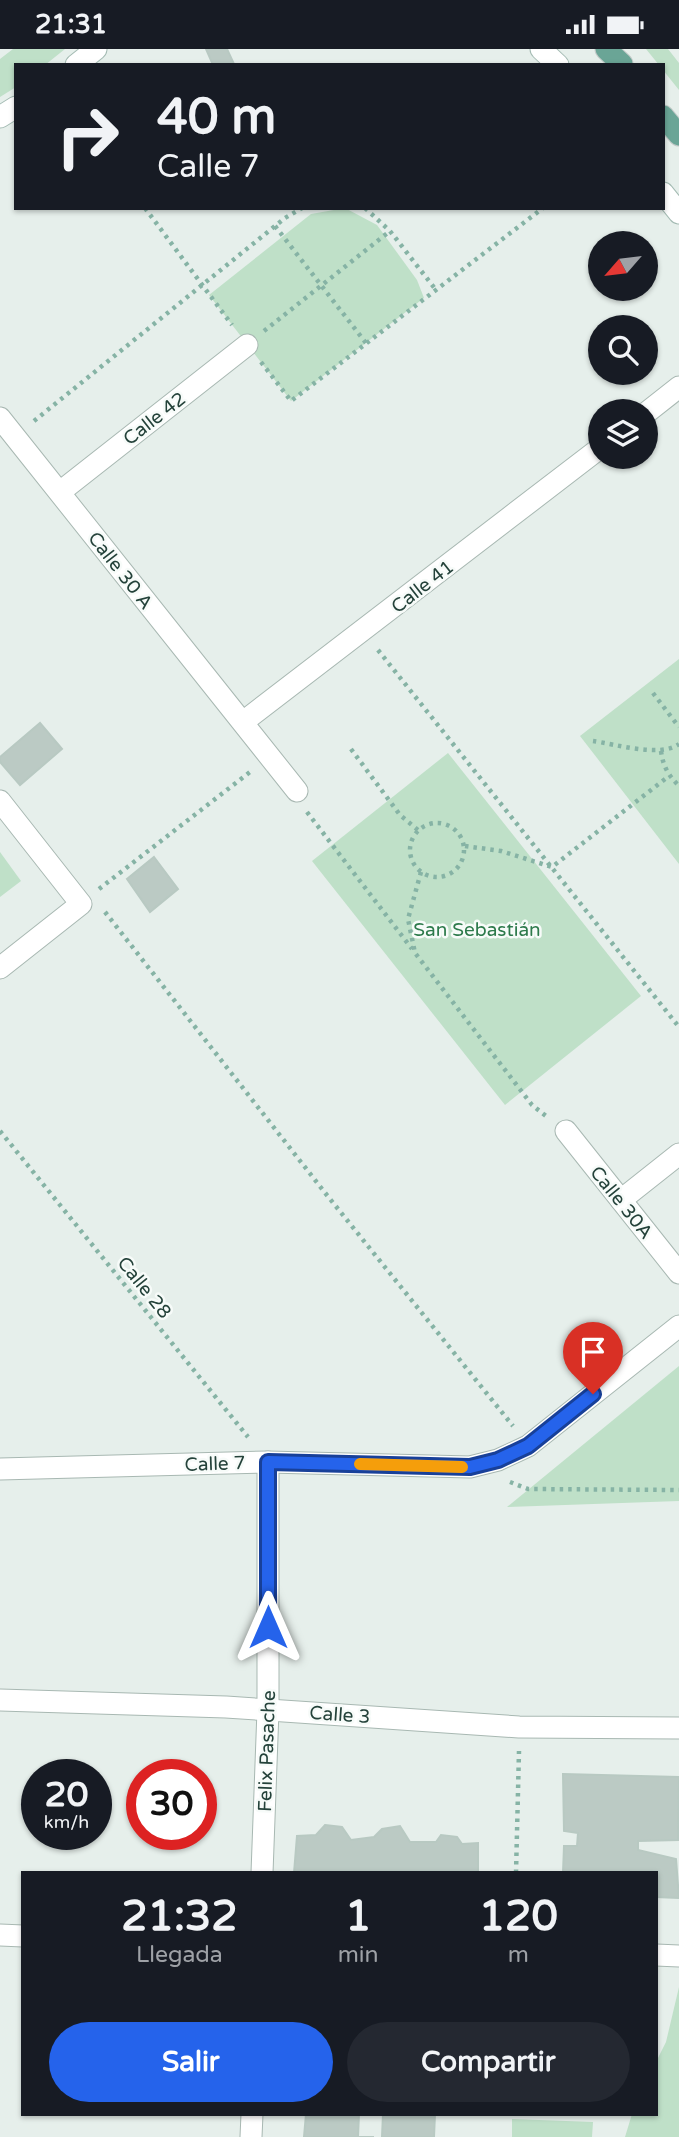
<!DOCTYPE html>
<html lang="es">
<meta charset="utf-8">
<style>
body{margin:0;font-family:"Varela Round",sans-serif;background:#242831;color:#f1f3f6;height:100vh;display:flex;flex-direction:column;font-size:26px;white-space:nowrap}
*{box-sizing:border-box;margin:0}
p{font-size:23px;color:#9ea1a6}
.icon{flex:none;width:38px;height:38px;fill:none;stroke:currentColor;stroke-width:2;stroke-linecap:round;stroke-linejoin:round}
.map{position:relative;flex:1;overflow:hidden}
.drawer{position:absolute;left:21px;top:1822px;width:637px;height:245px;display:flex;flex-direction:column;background:#171b24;border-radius:0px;box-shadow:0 2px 5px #0004}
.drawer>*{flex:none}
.banner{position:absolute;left:14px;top:14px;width:651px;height:147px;border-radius:0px;box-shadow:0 2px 5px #0004;background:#171b24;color:#f1f3f6;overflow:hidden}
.needle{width:46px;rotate:242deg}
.fabs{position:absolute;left:588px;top:182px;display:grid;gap:14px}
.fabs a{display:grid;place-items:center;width:70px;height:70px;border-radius:50%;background:#171b24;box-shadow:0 2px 5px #0004;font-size:35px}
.speed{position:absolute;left:21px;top:1710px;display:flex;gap:14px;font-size:35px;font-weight:700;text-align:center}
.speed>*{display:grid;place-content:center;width:91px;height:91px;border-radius:50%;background:#171b24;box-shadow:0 2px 5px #0004;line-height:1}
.speed small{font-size:18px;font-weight:400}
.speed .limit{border:10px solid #d22;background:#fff;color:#111}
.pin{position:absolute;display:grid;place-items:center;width:60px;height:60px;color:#fff;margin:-72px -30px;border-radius:50% 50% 50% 0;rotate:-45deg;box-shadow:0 0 7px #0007}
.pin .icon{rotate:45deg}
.me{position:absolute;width:77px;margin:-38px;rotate:0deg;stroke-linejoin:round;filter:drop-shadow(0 0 5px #0008)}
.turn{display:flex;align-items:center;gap:24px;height:147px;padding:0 28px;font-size:32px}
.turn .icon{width:91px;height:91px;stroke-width:2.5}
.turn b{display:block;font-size:49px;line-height:60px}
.eta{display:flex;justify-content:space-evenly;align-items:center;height:119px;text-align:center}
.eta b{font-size:42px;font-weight:700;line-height:49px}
.action{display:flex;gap:14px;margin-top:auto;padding:14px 28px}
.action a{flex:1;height:80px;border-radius:42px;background:#2563eb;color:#fff;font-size:28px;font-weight:700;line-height:80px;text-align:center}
.action a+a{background:#242831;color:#f1f3f6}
.status{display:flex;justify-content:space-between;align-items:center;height:49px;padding:0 35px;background:#171b24;direction:ltr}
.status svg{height:19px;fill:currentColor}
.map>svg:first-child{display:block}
.green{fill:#bfe0c8}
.building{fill:#bbcac4;stroke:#b8c9c2;stroke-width:2}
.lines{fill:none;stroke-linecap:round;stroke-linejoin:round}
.street-casing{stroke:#a8b8b2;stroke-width:23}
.secondary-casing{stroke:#a4bbb3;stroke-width:23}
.primary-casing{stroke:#c2cac8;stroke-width:23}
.path{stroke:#86b3a5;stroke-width:4.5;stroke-dasharray:3.5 5;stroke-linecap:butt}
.street{stroke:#fff;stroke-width:21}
.secondary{stroke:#fff;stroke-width:21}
.primary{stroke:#6aa596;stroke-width:21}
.route-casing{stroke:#184099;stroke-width:18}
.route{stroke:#2563eb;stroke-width:12}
.slow{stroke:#f59e0b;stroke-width:12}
.labels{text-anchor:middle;stroke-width:5;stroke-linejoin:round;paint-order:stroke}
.street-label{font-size:19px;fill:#24423a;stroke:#f7fbf9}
.park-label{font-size:19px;fill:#2d7a4b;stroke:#f7fbf9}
</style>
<div class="status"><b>21:31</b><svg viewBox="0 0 49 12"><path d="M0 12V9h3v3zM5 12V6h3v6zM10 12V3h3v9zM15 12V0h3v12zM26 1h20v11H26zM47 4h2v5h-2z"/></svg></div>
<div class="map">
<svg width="679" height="2088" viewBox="0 0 679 2088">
<rect width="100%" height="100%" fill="#e6efeb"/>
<g class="green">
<polygon points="13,0 65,0 45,16 16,16 16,38 0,48 0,10"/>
<polygon points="646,0 668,0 679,14 679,41 663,21 663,16 659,16"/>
<polygon points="345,159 377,176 417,231 424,249 291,352 209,246 311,165"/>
<polygon points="679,610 679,815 580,687"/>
<polygon points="448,704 641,947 505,1056 312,812"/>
<polygon points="0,803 21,832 0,848"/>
<polygon points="679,1317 679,1452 507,1458"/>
<polygon points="679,1938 679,2088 625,2088 632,2065 656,2065 656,2013 666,1993"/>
<polygon points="512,2070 593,2073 592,2088 512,2088"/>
</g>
<g class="building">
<polygon points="206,0 227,0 234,15 213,16"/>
<polygon points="40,674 62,700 20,736 0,713 0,708"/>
<polygon points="154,808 178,840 150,863 127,830"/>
<polygon points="563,1725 679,1728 678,1791 638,1792 638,1801 676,1810 679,1849 656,1848 656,1824 563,1824 564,1797 577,1797 578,1784 564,1782"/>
<polygon points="325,1776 342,1778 351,1791 374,1788 382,1780 400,1777 410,1793 436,1793 441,1786 457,1788 462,1795 478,1794 478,1824 294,1824 297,1787 316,1786"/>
<polygon points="306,2065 359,2065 358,2088 374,2088 304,2088"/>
<polygon points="383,2065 435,2065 434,2088 382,2088"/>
</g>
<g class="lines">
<g class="street-casing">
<g id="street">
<polyline points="646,364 679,338"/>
<polyline points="0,369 297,742"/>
<polyline points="60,443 247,296"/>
<polyline points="243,673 600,399"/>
<polyline points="0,752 81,855 0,919"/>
<polyline points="566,1082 679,1224"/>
<polyline points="621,1151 679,1105"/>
<polyline points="0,1420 268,1413 470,1418 498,1411 528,1397 679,1277"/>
<polyline points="0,1651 226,1658 519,1678 679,1679"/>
<polyline points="262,1824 268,1661 268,1413"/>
<polyline points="0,1886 23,1887"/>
<polyline points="656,1906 679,1907"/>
<polyline points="251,2088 252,2065"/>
</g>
</g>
<g class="secondary-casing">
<g id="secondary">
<polyline points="541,0 558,16"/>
<polyline points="76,16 96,0"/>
<polyline points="0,68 16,58"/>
<polyline points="663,144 679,164"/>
</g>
</g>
<g class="primary-casing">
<g id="primary">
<polyline points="606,0 622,15"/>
<polyline points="663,67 679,86"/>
</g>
</g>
<g class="path">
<polyline points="145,159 232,276"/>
<polyline points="365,159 390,182 436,241"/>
<polyline points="275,177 366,294"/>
<polyline points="264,282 390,182"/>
<polyline points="261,313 291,352 543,159"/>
<polyline points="34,372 285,169 302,159"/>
<polyline points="378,601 679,978"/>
<polyline points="653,644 679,678"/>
<path d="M593,692C615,695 661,709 679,695"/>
<polyline points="351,700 400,766 418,781"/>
<path d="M661,702C663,717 668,726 679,737"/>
<polyline points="307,763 412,900"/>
<circle cx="437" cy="801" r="27"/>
<polyline points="465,797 501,802 552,818 669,727"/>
<polyline points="421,823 408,870 415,904 532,1056 546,1067"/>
<polyline points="99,840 250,723"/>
<polyline points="105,863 326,1145 513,1377"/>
<polyline points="0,1082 248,1388"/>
<polyline points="510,1433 528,1440 679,1441"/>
<polyline points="516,1824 519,1702"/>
</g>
<use href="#street" class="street"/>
<use href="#secondary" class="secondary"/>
<use href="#primary" class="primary"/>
</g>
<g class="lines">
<g class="route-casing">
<polyline id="route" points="268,1578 268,1413 470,1418 498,1411 528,1397 593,1345"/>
</g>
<use href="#route" class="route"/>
<polyline class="slow" points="360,1415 462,1418"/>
</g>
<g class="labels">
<g class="street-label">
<text transform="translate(154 369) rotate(-38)" y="7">Calle 42</text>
<text transform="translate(121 521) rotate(52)" y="7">Calle 30 A</text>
<text transform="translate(422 537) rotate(-38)" y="7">Calle 41</text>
<text transform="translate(622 1153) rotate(51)" y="7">Calle 30A</text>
<text transform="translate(145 1238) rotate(51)" y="7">Calle 28</text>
<text transform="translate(215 1414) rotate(-2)" y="7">Calle 7</text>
<text transform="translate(340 1665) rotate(4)" y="7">Calle 3</text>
<text transform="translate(266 1702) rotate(-88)" y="7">Felix Pasache</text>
</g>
<g class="park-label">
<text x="477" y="887">San Sebastián</text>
</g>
</g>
</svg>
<div class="fabs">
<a><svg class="needle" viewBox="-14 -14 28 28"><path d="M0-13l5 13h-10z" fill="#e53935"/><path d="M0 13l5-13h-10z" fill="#9ea1a6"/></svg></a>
<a><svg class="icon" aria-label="search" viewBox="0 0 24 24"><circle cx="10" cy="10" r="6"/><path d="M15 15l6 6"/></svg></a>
<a><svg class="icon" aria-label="layers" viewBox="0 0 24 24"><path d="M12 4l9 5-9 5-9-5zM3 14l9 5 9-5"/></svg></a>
</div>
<div class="speed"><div>20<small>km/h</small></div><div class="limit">30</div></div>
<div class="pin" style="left:593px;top:1345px;background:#d93025"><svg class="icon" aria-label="arrive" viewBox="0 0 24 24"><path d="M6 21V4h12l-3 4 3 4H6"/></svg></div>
<svg class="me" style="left:268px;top:1578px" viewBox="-20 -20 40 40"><path d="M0-17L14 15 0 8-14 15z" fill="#2563eb" stroke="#fff" stroke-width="4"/></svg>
<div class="banner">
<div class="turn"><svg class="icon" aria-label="right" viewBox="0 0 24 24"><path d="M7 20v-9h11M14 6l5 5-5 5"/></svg><div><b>40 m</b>Calle 7</div></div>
</div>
<section class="drawer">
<div class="eta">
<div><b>21:32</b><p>Llegada</p></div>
<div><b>1</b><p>min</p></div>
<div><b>120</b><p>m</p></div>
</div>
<div class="action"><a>Salir</a><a>Compartir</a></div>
</section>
</div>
